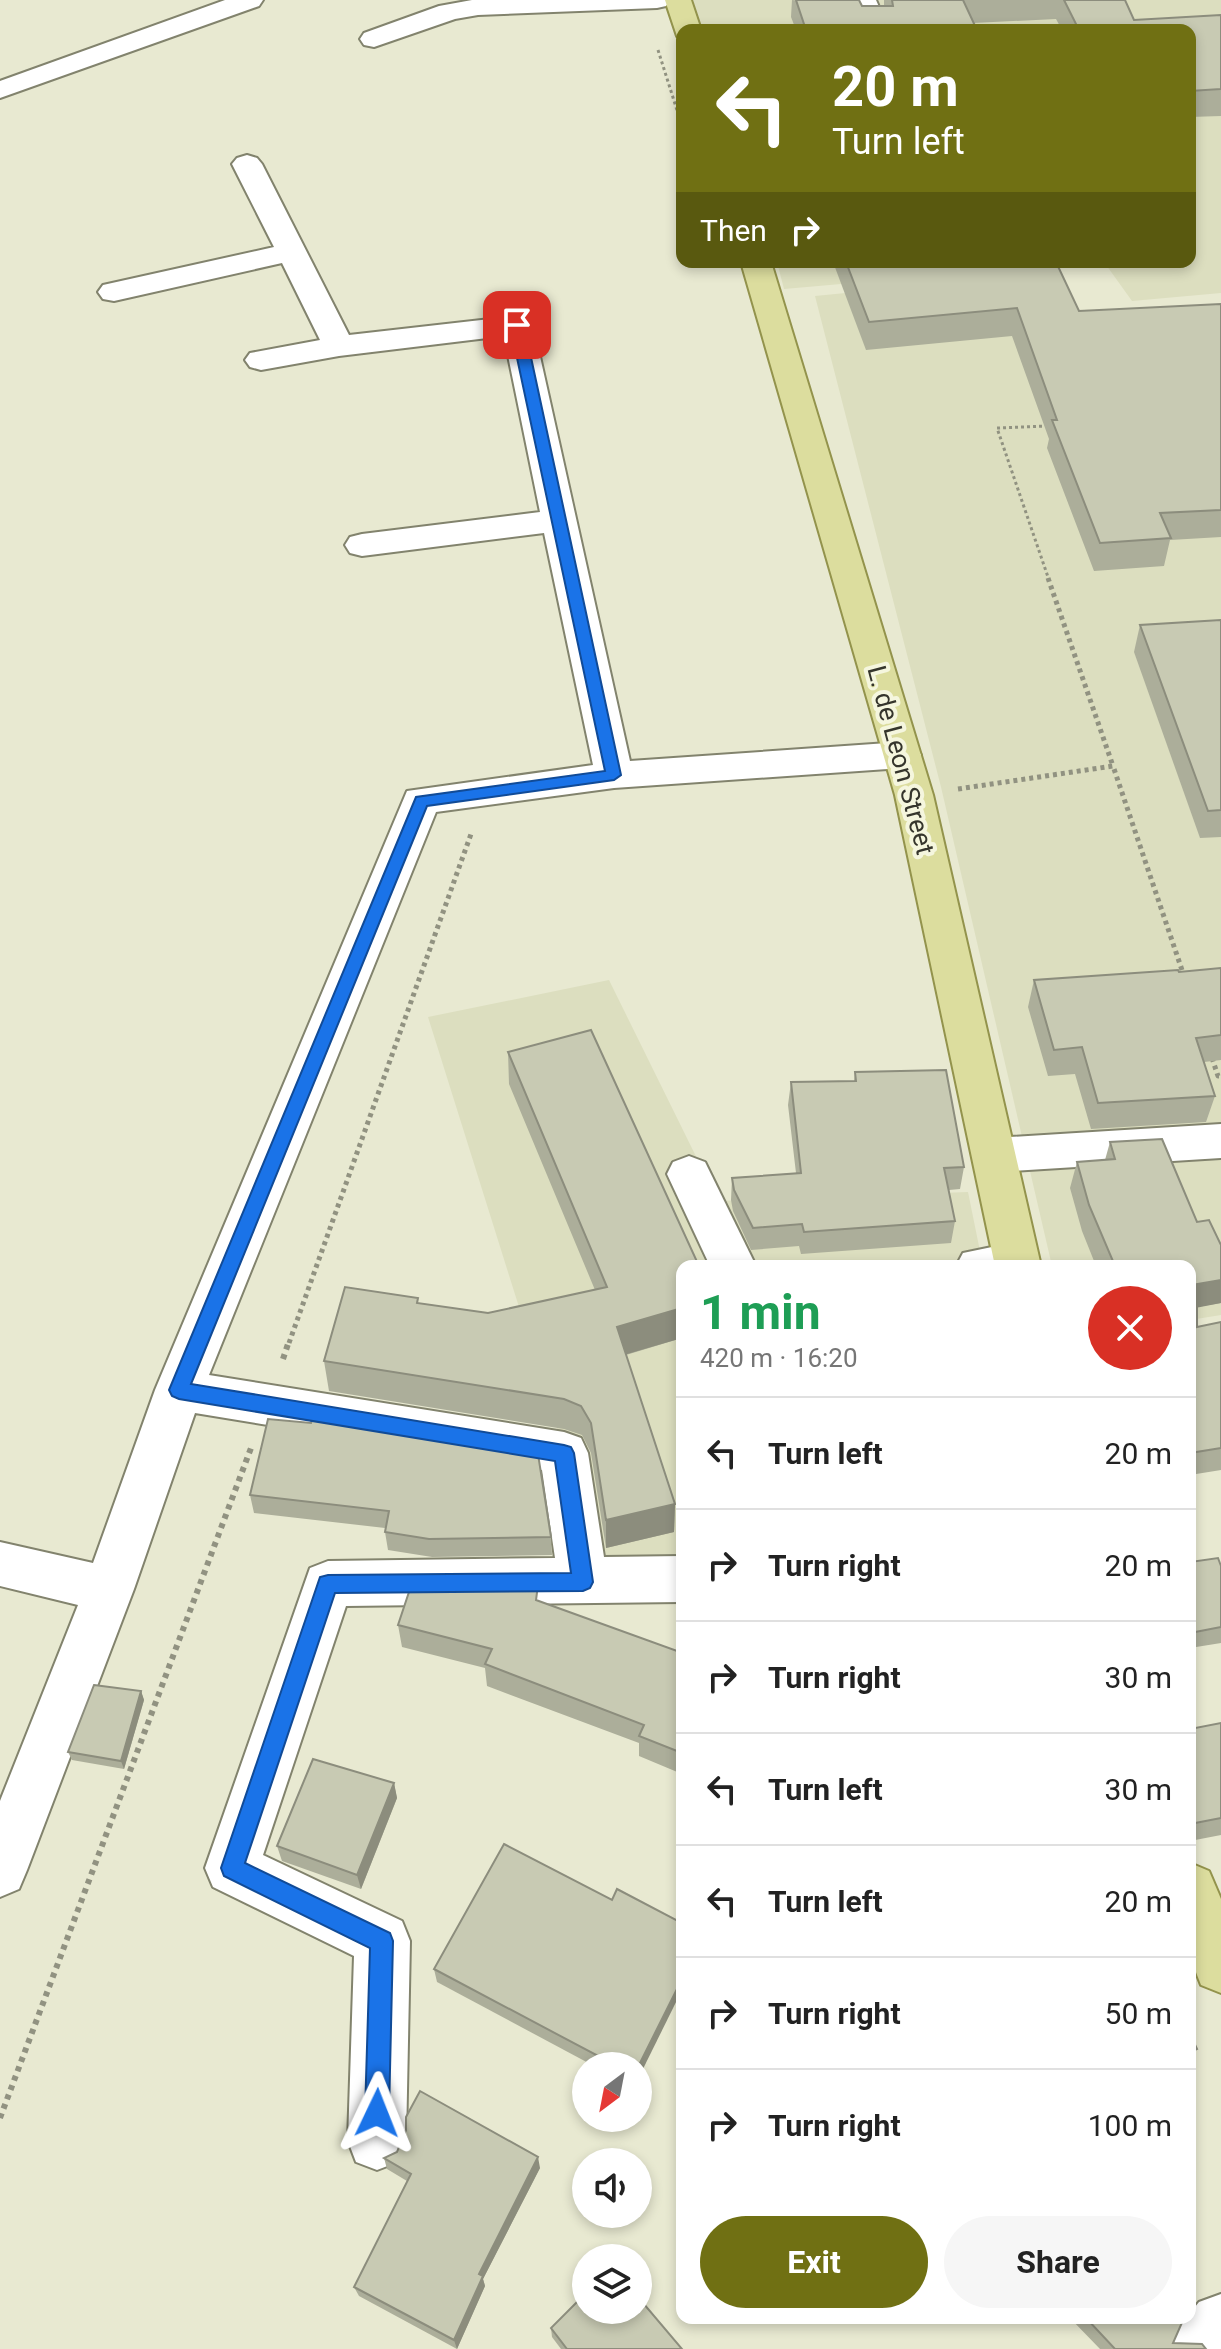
<!DOCTYPE html>
<meta charset="utf-8">
<style>
body{margin:0;font-family:Roboto,sans-serif;background:#f6f6f6;color:#222;height:100vh;display:flex;flex-direction:column;font-size:30px;white-space:nowrap}
*{box-sizing:border-box;margin:0}
p{font-size:26px;color:#767676}
.icon{flex:none;width:44px;height:44px;fill:none;stroke:currentColor;stroke-width:2;stroke-linecap:round;stroke-linejoin:round}
.map{position:relative;flex:1;overflow:hidden}
.sheet{position:absolute;left:676px;top:1260px;width:520px;height:1064px;display:flex;flex-direction:column;background:#fff;border-radius:16px;box-shadow:0 4px 12px #0003}
.sheet>*{flex:none}
.banner{position:absolute;left:676px;top:24px;width:520px;height:244px;border-radius:16px;box-shadow:0 4px 12px #0003;background:#707013;color:#fff;overflow:hidden}
.needle{width:52px;rotate:212deg}
.controls{position:absolute;left:572px;top:2052px;display:grid;gap:16px}
.controls a{display:grid;place-items:center;width:80px;height:80px;border-radius:50%;background:#fff;box-shadow:0 4px 12px #0003;font-size:40px}
.pin{position:absolute;display:grid;place-items:center;width:68px;height:68px;color:#fff;margin:-34px;border-radius:16px;box-shadow:0 4px 12px #0006}
.me{position:absolute;width:88px;margin:-44px;rotate:2deg;stroke-linejoin:round;filter:drop-shadow(0 0 6px #0008)}
.turn{display:flex;align-items:center;gap:28px;height:168px;padding:0 24px;font-size:36px}
.turn .icon{width:104px;height:104px;stroke-width:2.5}
.turn b{display:block;font-size:56px;line-height:68px}
.then{display:flex;align-items:center;height:76px;padding:0 24px;background:#0003;gap:16px;font-size:30px}
.round{display:grid;place-items:center;flex:none;width:84px;height:84px;border-radius:42px;background:#f6f6f6}
.overview{display:flex;align-items:center;justify-content:space-between;height:136px;padding:0 24px}
h1{font-size:48px;font-weight:700;line-height:60px;color:#1e9e55}
.cta{display:flex;gap:16px;margin-top:auto;padding:16px 24px}
.cta a{flex:1;height:92px;border-radius:48px;background:#707013;color:#fff;font-size:32px;font-weight:700;line-height:92px;text-align:center}
.cta a+a{background:#f6f6f6;color:#222}
ul{padding:0;list-style:none}
li{display:flex;align-items:center;gap:24px;height:112px;padding:0 24px;border-top:2px solid #e0e0e0}
li div{flex:1}
li b{display:block;font-size:30px}
li em{font-style:normal}
.map>svg:first-child{display:block}
.built{fill:#dcdebf}
.lines{fill:none;stroke-linecap:round;stroke-linejoin:round}
.minor-casing{stroke:#82836d;stroke-width:4}
.major-casing{stroke:#93934c;stroke-width:4}
.path-far2{stroke:#919281;stroke-width:3;stroke-dasharray:3 3;stroke-linecap:butt}
.path-far1{stroke:#919281;stroke-width:5;stroke-dasharray:4 4;stroke-linecap:butt}
.path{stroke:#919281;stroke-width:6;stroke-dasharray:5 5;stroke-linecap:butt}
.minor{fill:#fff;fill-rule:evenodd}
.major{fill:#dcdd9e;fill-rule:evenodd}
.wall{fill:#acae9a}
.shaded-wall{fill:#8c8d7d}
.building{fill:#c8cab3;stroke:#8c8d7d;stroke-width:2}
.route{fill:#1a73e8;stroke:#114b97;stroke-width:2}
.labels{text-anchor:middle;stroke-width:8;stroke-linejoin:round;paint-order:stroke}
.street-label{font-size:26px;fill:#35352c;stroke:#f5f6de}
</style>
<div class="map">
<svg width="1221" height="2349" viewBox="0 0 1221 2349">
<rect width="100%" height="100%" fill="#e8e9d1"/>
<g class="built">
<polygon points="693,0 1221,0 1221,293 1132,301 1104,262 1190,262 1190,30 702,30"/>
<polygon points="777,262 1094,262 784,289"/>
<polygon points="1049,273 1081,328 1221,322 1221,1315 1190,1320 1190,1266 1052,1266 941,787 815,296"/>
<polygon points="609,980 718,1201 968,1192 983,1266 682,1266 682,1565 598,1559 428,1017"/>
</g>
<g class="lines">
<g class="minor-casing">
<g id="minor">
<polygon points="225,0 263,0 259,6 0,98 0,81"/>
<polygon points="472,0 670,0 666,6 657,8 478,15 455,19 374,47 364,45 360,39 364,33 439,6"/>
<polygon points="850,0 876,0 889,30 861,30"/>
<polygon points="247,155 257,158 262,164 349,335 517,316 528,318 533,325 630,761 902,742 915,746 921,755 915,764 902,768 614,788 436,812 209,1375 564,1432 581,1438 588,1453 604,1557 682,1556 682,1602 346,1606 263,1855 402,1921 410,1941 406,2141 398,2162 377,2170 356,2162 348,2141 354,1956 213,1887 205,1868 310,1568 328,1561 555,1558 542,1470 195,1413 134,1589 27,1870 19,1889 0,1897 0,1801 78,1605 0,1586 0,1542 93,1563 155,1390 407,791 593,765 544,533 362,556 350,553 345,545 350,537 362,534 540,512 504,336 339,356 261,370 250,367 245,360 250,353 320,340 282,263 114,301 103,299 98,292 103,285 274,247 232,164 237,158"/>
<polygon points="1221,1124 1221,1158 994,1172 979,1167 972,1155 979,1143 994,1138"/>
<polygon points="689,1156 705,1162 756,1266 710,1266 667,1174 673,1162"/>
<polygon points="1016,1242 1032,1248 1039,1261 1036,1266 956,1266 963,1253"/>
<polygon points="1221,2294 1221,2349 1167,2349 1176,2327 1185,2318 1190,2318 1190,2313 1199,2302"/>
</g>
</g>
<g class="major-casing">
<g id="major">
<polygon points="665,0 691,0 701,30 682,30 682,37 677,36"/>
<polygon points="741,262 771,262 933,795 1041,1266 995,1266 895,795"/>
<polygon points="1190,1863 1209,1871 1221,1899 1221,1993 1201,1985 1190,1957"/>
</g>
</g>
<g class="path-far2">
<polyline points="658,50 682,126"/>
<polyline points="1048,426 997,428 1049,580"/>
</g>
<g class="path-far1">
<polyline points="1048,578 1113,766"/>
<polyline points="958,789 1113,766 1184,976"/>
<polyline points="1212,1058 1218,1076 1221,1076"/>
<polyline points="289,1343 471,834"/>
</g>
<g class="path">
<polyline points="283,1359 289,1341"/>
<polyline points="0,2118 251,1448"/>
</g>
<use href="#minor" class="minor"/>
<use href="#major" class="major"/>
</g>
<g class="wall">
<polygon points="792,0 862,6 884,6 884,0 1125,0 1134,20 1221,15 1221,116 1190,117 1190,30 1062,30 1056,19 973,23 977,30 796,30 791,17"/>
<polygon points="833,262 1056,262 1079,311 1221,304 1221,537 1170,540 1164,566 1094,571 1047,448 1049,439 1012,336 866,350"/>
<polygon points="1221,620 1221,837 1200,838 1134,652 1140,625"/>
<polygon points="1221,968 1221,1060 1204,1062 1215,1096 1206,1122 1091,1129 1075,1074 1048,1076 1028,1007 1034,980 1179,972"/>
<polygon points="508,1052 682,1266 682,1338 626,1355 675,1504 674,1532 606,1548 591,1453 582,1435 564,1429 329,1391 324,1361 419,1303 488,1313 595,1290 509,1084"/>
<polygon points="855,1072 964,1167 960,1189 949,1190 955,1221 951,1243 801,1254 799,1246 751,1250 733,1211 731,1200 732,1178 796,1173 788,1105 791,1082 854,1081"/>
<polygon points="1162,1139 1197,1222 1209,1220 1221,1245 1221,1303 1197,1307 1197,1327 1221,1322 1221,1470 1190,1475 1190,1266 1096,1266 1082,1231 1070,1188 1077,1162 1105,1160 1110,1142"/>
<polygon points="268,1419 551,1537 552,1555 432,1557 388,1550 385,1532 385,1528 254,1513 250,1495"/>
<polygon points="1190,1562 1221,1566 1221,1643 1190,1648"/>
<polygon points="539,1601 677,1651 682,1640 682,1774 639,1756 639,1743 487,1686 485,1668 402,1647 398,1625"/>
<polygon points="141,1691 144,1700 124,1769 72,1760 68,1752"/>
<polygon points="1221,1723 1221,1835 1190,1841 1190,1729"/>
<polygon points="394,1783 397,1798 361,1889 282,1861 277,1846"/>
<polygon points="434,1969 638,2066 594,2066 437,1982"/>
<polygon points="384,2158 540,2168 483,2279 485,2286 457,2349 359,2296 354,2287 407,2181 387,2169"/>
<polygon points="1070,2318 1184,2318 1173,2343 1206,2349 1100,2349"/>
<polygon points="551,2328 682,2349 561,2349 552,2337"/>
</g>
<g class="shaded-wall">
<polygon points="1221,1280 1221,1303 1190,1309 1197,1284"/>
<polygon points="682,1308 682,1338 617,1357 617,1327"/>
<polygon points="675,1504 674,1532 606,1548 606,1520"/>
<polygon points="141,1691 144,1700 124,1769 121,1761"/>
<polygon points="394,1783 397,1798 361,1889 357,1875"/>
<polygon points="682,1979 682,1990 638,2079 638,2067"/>
<polygon points="1197,2049 1190,2059 1190,2052"/>
<polygon points="538,2157 540,2168 483,2279 485,2286 457,2349 454,2340 479,2274"/>
</g>
<g class="building">
<polygon points="796,0 859,0 862,6 893,6 892,0 963,0 977,30 806,30"/>
<polygon points="1064,0 1125,0 1134,20 1221,15 1221,89 1190,91 1190,30 1079,30"/>
<polygon points="846,262 1056,262 1079,311 1221,304 1221,510 1160,513 1171,538 1100,543 1052,420 1057,420 1017,308 869,322"/>
<polygon points="1221,620 1221,810 1208,811 1140,625"/>
<polygon points="1221,968 1221,1035 1196,1038 1215,1096 1098,1103 1082,1047 1054,1050 1034,980 1178,970 1179,972"/>
<polygon points="591,1030 699,1266 682,1266 682,1308 617,1327 675,1504 606,1520 591,1423 581,1406 564,1399 324,1361 345,1287 418,1298 417,1303 488,1313 607,1287 508,1052"/>
<polygon points="946,1070 964,1167 944,1168 955,1221 804,1232 802,1224 753,1228 734,1190 732,1178 801,1173 791,1082 856,1081 855,1072"/>
<polygon points="1162,1139 1197,1222 1209,1220 1221,1245 1221,1280 1197,1284 1197,1327 1221,1322 1221,1448 1190,1453 1190,1266 1115,1266 1089,1205 1077,1162 1115,1159 1110,1142"/>
<polygon points="313,1417 538,1454 551,1537 429,1539 385,1532 389,1511 250,1495 268,1419 311,1423"/>
<polygon points="1218,1558 1221,1566 1221,1627 1190,1633 1190,1562"/>
<polygon points="538,1585 536,1600 677,1651 682,1640 682,1753 639,1736 644,1725 485,1664 492,1649 398,1625 411,1586"/>
<polygon points="94,1685 141,1691 121,1761 68,1752"/>
<polygon points="1221,1723 1221,1818 1190,1824 1190,1729"/>
<polygon points="313,1759 394,1783 357,1875 277,1846"/>
<polygon points="504,1844 612,1900 617,1889 682,1923 682,1979 638,2067 638,2066 617,2066 434,1969"/>
<polygon points="1190,2034 1197,2049 1190,2052"/>
<polygon points="420,2091 538,2157 479,2274 483,2276 454,2340 354,2287 411,2174 384,2158 397,2152 406,2130 406,2117"/>
<polygon points="586,2293 586,2310 638,2310 638,2297 682,2349 567,2349 551,2328"/>
<polygon points="1086,2318 1184,2318 1173,2343 1202,2344 1206,2349 1115,2349"/>
</g>
<polygon class="route" points="517,321 524,325 621,775 614,780 427,806 191,1384 564,1445 571,1447 574,1453 593,1582 590,1588 583,1591 335,1593 245,1863 390,1933 393,1941 389,2113 386,2121 377,2125 369,2121 365,2113 370,1948 224,1876 221,1868 320,1577 328,1575 571,1573 555,1461 179,1399 172,1396 169,1390 416,797 605,771 510,325"/>
<g class="labels">
<g class="street-label">
<text transform="translate(901 760) rotate(75)" y="9">L. de Leon Street</text>
</g>
</g>
</svg>
<div class="controls">
<a><svg class="needle" viewBox="-14 -14 28 28"><path d="M0-13l5 13h-10z" fill="#e53935"/><path d="M0 13l5-13h-10z" fill="#767676"/></svg></a>
<a><svg class="icon" aria-label="sound" viewBox="0 0 24 24"><path d="M4 9h4l5-4v14l-5-4H4zM17 9q2 3 0 6"/></svg></a>
<a><svg class="icon" aria-label="layers" viewBox="0 0 24 24"><path d="M12 4l9 5-9 5-9-5zM3 14l9 5 9-5"/></svg></a>
</div>
<div class="pin" style="left:517px;top:325px;background:#d93025"><svg class="icon" aria-label="arrive" viewBox="0 0 24 24"><path d="M6 21V4h12l-3 4 3 4H6"/></svg></div>
<svg class="me" style="left:377px;top:2113px" viewBox="-20 -20 40 40"><path d="M0-17L14 15 0 8-14 15z" fill="#1a73e8" stroke="#fff" stroke-width="4"/></svg>
<div class="banner">
<div class="turn"><svg class="icon" aria-label="left" viewBox="0 0 24 24"><path d="M17 20v-9H6M10 6l-5 5 5 5"/></svg><div><b>20 m</b>Turn left</div></div>
<div class="then">Then<svg class="icon" aria-label="right" viewBox="0 0 24 24"><path d="M7 20v-9h11M14 6l5 5-5 5"/></svg></div>
</div>
<section class="sheet">
<div class="overview"><div><h1>1 min</h1><p>420 m · 16:20</p></div><a class="round" style="background:#d93025;color:#fff"><svg class="icon" aria-label="close" viewBox="0 0 24 24"><path d="M6 6l12 12M18 6L6 18"/></svg></a></div>
<ul>
<li><svg class="icon" aria-label="left" viewBox="0 0 24 24"><path d="M17 20v-9H6M10 6l-5 5 5 5"/></svg><div><b>Turn left</b></div><em>20 m</em></li>
<li><svg class="icon" aria-label="right" viewBox="0 0 24 24"><path d="M7 20v-9h11M14 6l5 5-5 5"/></svg><div><b>Turn right</b></div><em>20 m</em></li>
<li><svg class="icon" aria-label="right" viewBox="0 0 24 24"><path d="M7 20v-9h11M14 6l5 5-5 5"/></svg><div><b>Turn right</b></div><em>30 m</em></li>
<li><svg class="icon" aria-label="left" viewBox="0 0 24 24"><path d="M17 20v-9H6M10 6l-5 5 5 5"/></svg><div><b>Turn left</b></div><em>30 m</em></li>
<li><svg class="icon" aria-label="left" viewBox="0 0 24 24"><path d="M17 20v-9H6M10 6l-5 5 5 5"/></svg><div><b>Turn left</b></div><em>20 m</em></li>
<li><svg class="icon" aria-label="right" viewBox="0 0 24 24"><path d="M7 20v-9h11M14 6l5 5-5 5"/></svg><div><b>Turn right</b></div><em>50 m</em></li>
<li><svg class="icon" aria-label="right" viewBox="0 0 24 24"><path d="M7 20v-9h11M14 6l5 5-5 5"/></svg><div><b>Turn right</b></div><em>100 m</em></li>
</ul>
<div class="cta"><a>Exit</a><a>Share</a></div>
</section>
</div>
